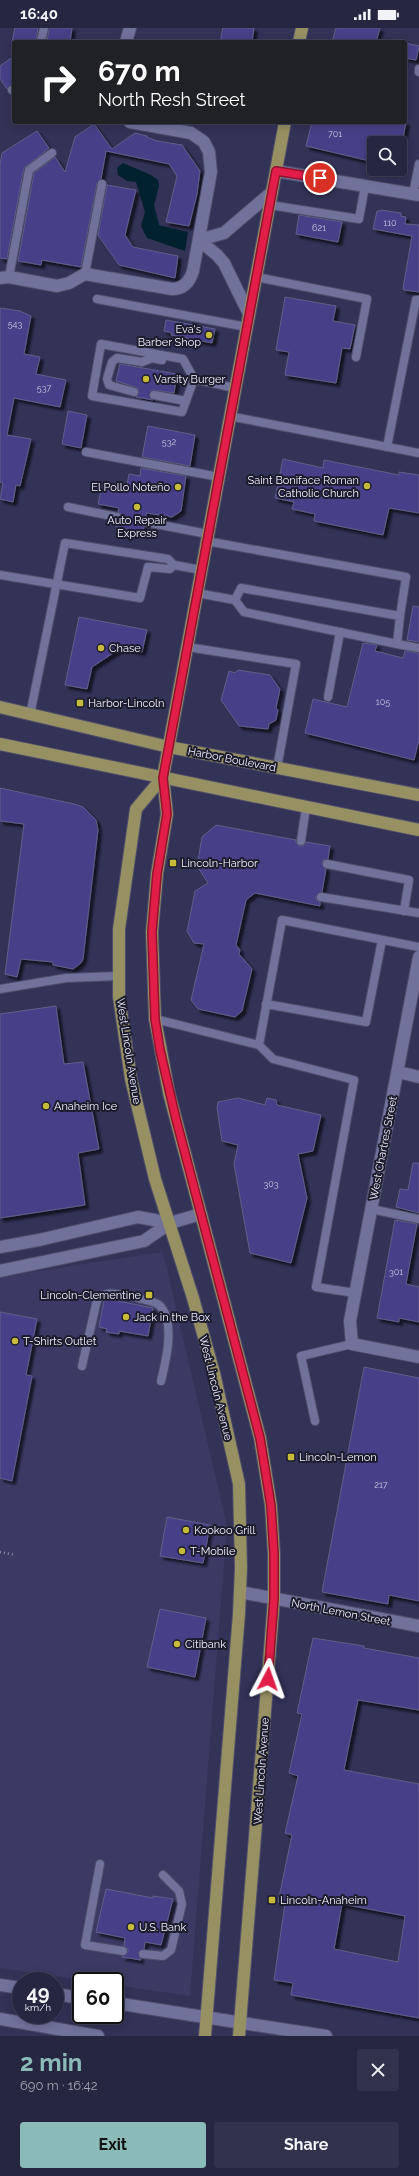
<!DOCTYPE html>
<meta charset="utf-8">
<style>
body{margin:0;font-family:Raleway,sans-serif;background:#32324c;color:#f1f3f6;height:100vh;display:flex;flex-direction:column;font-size:15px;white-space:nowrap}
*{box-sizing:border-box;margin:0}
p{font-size:13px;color:#a4a5b1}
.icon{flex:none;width:22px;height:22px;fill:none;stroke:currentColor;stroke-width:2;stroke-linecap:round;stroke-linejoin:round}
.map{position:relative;height:2008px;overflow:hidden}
.drawer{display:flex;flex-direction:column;background:#262641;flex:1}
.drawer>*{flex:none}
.hud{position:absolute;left:12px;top:12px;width:395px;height:84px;border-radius:4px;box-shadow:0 2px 10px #0003,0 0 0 1px #42435a;background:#202124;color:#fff;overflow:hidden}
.controls{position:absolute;left:367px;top:108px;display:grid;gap:8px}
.controls a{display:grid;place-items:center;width:40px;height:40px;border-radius:4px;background:#262641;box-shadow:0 2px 10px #0003,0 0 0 1px #42435a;font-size:20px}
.speed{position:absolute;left:12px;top:1944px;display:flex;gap:8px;font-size:20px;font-weight:700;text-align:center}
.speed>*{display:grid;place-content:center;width:52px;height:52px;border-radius:50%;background:#262641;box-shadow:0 2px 10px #0003,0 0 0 1px #42435a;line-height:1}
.speed small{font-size:10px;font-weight:400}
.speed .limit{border:2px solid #111;border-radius:6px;background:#fff;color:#111}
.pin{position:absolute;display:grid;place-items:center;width:34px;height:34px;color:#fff;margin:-17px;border:2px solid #fff;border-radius:50%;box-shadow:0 1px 4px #0007}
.me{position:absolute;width:44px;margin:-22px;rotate:4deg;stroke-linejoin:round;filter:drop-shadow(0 0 3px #0008)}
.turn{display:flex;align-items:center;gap:14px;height:84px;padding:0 20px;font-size:18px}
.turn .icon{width:52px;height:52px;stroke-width:2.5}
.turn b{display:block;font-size:28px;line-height:34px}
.round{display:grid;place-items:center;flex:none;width:42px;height:42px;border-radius:4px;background:#32324c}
.summary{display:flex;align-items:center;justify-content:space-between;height:68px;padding:0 20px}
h1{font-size:24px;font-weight:700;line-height:30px;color:#8bbbb9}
.primary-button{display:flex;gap:8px;margin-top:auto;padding:8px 20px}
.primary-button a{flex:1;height:46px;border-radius:4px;background:#8bbbb9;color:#111;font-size:16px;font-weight:700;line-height:46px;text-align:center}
.primary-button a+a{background:#32324c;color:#f1f3f6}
.status{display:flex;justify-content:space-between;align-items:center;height:28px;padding:0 20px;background:#262641;direction:ltr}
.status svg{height:11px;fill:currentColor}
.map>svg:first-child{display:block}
.built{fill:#3c3a65}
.water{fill:#00212d}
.building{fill:#474188;stroke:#5f5f88;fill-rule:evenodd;filter:url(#shadow)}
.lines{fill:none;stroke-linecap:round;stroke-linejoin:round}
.lane-casing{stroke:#4e4d6a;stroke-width:10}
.street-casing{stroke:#4e4d6a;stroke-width:14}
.secondary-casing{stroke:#4e4d6a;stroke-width:14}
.primary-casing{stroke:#4e4d6a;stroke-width:14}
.path{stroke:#8c8ca6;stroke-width:2.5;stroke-dasharray:1 3;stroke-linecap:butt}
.lane{stroke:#71729c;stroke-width:8}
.street{stroke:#71729c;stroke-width:12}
.secondary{stroke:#71729c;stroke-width:12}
.primary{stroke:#969063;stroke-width:12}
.route-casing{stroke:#92132f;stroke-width:10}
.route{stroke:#e11d48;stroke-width:7}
.poi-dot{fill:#c7bb3b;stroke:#1c1c2d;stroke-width:1.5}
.labels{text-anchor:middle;stroke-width:4;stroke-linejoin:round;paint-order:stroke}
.number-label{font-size:9px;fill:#c6c4e1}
.poi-label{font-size:11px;fill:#f0f0ff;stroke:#1c1c2d;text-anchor:start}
.street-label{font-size:11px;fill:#f0f0ff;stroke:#1c1c2d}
</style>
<div class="status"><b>16:40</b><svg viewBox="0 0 49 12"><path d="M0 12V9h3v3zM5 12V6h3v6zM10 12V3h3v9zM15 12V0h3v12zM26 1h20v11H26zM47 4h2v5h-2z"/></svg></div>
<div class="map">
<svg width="419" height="2008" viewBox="0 0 419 2008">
<defs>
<filter id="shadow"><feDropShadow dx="3.5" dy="3.5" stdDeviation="1" flood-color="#0009"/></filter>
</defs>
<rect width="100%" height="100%" fill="#333257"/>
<polygon class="built" points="163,1224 227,1498 190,1968 115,1957 115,1953 91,1953 0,1940 0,1249"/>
<polygon class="water" points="123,135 151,147 158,152 159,158 154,177 159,197 188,204 185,223 147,210 141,198 145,184 136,154 127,153 118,147 117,140"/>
<g class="building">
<polygon points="15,0 38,0 36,14 12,14"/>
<polygon points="49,0 72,0 70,14 47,14"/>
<polygon points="223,0 254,0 252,14 220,14"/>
<polygon points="336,0 380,0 376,14 332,14"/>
<polygon points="405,15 419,18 416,32 405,30"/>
<polygon points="14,28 14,56 7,61 0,51 0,38"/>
<polygon points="312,94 406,94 402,115 374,115 374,134 306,118"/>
<polygon points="94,96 112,121 135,105 147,108 147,109 157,113 182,117 200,143 197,166 189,198 166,194 177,148 169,136 106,123 101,151 97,155 81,239 42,232 41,237 18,233 34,145 55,129 65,144 75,109"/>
<polygon points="37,103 49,120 24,140 7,231 0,230 0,137 2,125"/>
<polygon points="107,157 136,162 125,207 133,219 178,228 175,250 119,237 98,207"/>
<polygon points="381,182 401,185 401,188 406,189 405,196 419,197 419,264 404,262 403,260 412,208 373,201 377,183 381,183"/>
<polygon points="299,187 342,194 338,214 296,206"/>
<polygon points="285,269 336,278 333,293 355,297 350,321 342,320 336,355 285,347 289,324 276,322"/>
<polygon points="0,280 20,283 31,288 24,326 40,329 36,346 66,352 60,379 14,370 7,407 31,411 20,458 16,457 13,474 0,471 3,455 0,454"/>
<polygon points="166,292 215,301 212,315 171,307 172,305 164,303"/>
<polygon points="120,336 177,346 174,365 153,362 149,366 153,372 136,369 139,365 138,360 116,353"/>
<polygon points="68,383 87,387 81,420 62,416"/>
<polygon points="148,398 195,407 190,438 142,429"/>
<polygon points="283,431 323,440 324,432 399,447 399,444 419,447 419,485 389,480 383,507 314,493 315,486 292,481 294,474 275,470"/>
<polygon points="141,440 186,448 181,483 172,489 146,485 146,489 140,493 144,499 143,504 116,499 116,494 121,492 122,487 118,484 119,480 98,476 102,457 126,462 129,446 140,448"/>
<polygon points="413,578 419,579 419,614 407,612"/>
<polygon points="79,589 147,602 142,624 121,620 92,639 87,661 65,657"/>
<polygon points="363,615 377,617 375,623 403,630 405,623 419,625 419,712 414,732 305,705 313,671 347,679"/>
<polygon points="238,642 270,647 280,661 276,680 278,682 276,692 269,696 268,701 239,698 221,672 229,643 235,645"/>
<polygon points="0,760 74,776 83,779 96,792 98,802 83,931 81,935 73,941 53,937 53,934 21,931 17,949 5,946 24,796 0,793"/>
<polygon points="216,797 296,812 296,815 300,818 303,818 306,814 330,818 328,831 323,832 322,835 326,841 322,864 316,868 316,871 320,874 320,878 255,865 246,872 236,917 240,922 239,926 252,941 242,983 235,989 198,981 191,972 204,916 194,915 187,903 195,863 208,855 197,838 202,809"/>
<polygon points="56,978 64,1036 83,1034 99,1121 78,1125 85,1177 0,1190 0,986"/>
<polygon points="238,1070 265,1077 267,1070 276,1072 277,1077 321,1087 313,1123 298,1126 307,1170 291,1235 250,1225 234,1136 238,1117 222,1113 217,1080 218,1074"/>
<polygon points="413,1135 419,1135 419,1185 396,1179 400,1161 408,1162"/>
<polygon points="395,1192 417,1196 406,1256 419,1259 419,1294 399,1290 399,1294 377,1290"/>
<polygon points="108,1271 153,1280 148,1308 119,1303 119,1306 106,1304 107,1301 99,1299 104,1273"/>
<polygon points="0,1284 37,1291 26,1347 32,1348 12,1453 0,1450"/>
<polygon points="364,1339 419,1350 419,1573 389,1567 388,1576 322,1564"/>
<polygon points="167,1489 210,1497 203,1535 160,1528"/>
<polygon points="160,1581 206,1590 195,1649 147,1639"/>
<path d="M313,1610L364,1618V1620L419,1630V1682L358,1672L344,1742L419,1756V1990L291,1967L293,1955L274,1952L285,1875L278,1874L292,1807L285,1805L298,1748L289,1745L302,1686L297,1685ZM342,1876L405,1888L398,1934L334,1921Z"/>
<polygon points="106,1861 153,1870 153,1868 173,1871 161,1917 145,1914 144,1921 138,1925 141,1932 122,1929 128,1924 128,1921 124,1918 125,1910 96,1904"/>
</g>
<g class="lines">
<g class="lane-casing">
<g id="lane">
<polyline points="41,14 44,0"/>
<polyline points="419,41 419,44"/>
<polyline points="12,62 14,61"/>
<polyline points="413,166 419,136"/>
<polyline points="270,177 359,191 365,158"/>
<polyline points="85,246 102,156"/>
<polyline points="9,249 29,142 52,125"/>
<polyline points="256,249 367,271 356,329"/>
<polyline points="97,271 247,299"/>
<polygon points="101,316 183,331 194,351 182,384 92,368"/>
<polyline points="194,351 235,360"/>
<polyline points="134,364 109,357 107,351 112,334 117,330 142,334 152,330 162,332"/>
<polyline points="154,367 186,373"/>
<polyline points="229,388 419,425"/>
<polyline points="387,419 416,272 419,272"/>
<polyline points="86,424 219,449"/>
<polyline points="68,479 117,489"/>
<polyline points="145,494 208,506"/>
<polyline points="0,547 140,570 148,539 170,541 174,537"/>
<polyline points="197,565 235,572 241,560 400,588 406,549 206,513"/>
<polyline points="235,572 244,584 397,616"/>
<polyline points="400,588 397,616 419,620"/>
<polyline points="187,619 296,636 277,740"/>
<polyline points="328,669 340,604"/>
<polyline points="30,687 65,515 168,531 174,537 201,542"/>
<polyline points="301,813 306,779"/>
<polyline points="327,836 409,852 404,883"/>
<polyline points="321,869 419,885"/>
<polyline points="0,961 66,950 118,948"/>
<polyline points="266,976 366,994 382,912"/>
<polyline points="155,991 259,1017 273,1031 354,1052 316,1259 355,1265"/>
<polyline points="259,1017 282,892 419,919"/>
<polyline points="371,1181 419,1191"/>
<path d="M138,1270C144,1272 154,1273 159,1277C176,1293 166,1333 161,1353"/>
<path d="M82,1338L97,1272C106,1262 116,1266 128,1268"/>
<polyline points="315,1393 301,1328 352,1316"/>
<polyline points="100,1836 85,1917 123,1923"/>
<polyline points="143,1926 163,1928 171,1922 182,1876 179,1863 163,1847"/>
</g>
</g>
<g class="street-casing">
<g id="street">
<polyline points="126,14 130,0"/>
<polyline points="276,143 419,167"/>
<polyline points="199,212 217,227 224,235 249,286"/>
<polyline points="199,212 224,205 272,164"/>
<path d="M0,250L9,249L57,258L69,255L85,246L172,261C184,261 190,253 193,243L211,144L209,124L204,114L191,105L130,94"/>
<polyline points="419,929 350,1293 352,1316 419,1329"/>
<polyline points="398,1044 419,1049"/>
<polyline points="0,1219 39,1212 138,1189 170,1195"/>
<polyline points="0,1243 144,1213 170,1195 201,1186"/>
<polyline points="240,1564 419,1598"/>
</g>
</g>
<g class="secondary-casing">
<g id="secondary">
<polyline points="0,1957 21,1960"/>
<polyline points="55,1966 81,1970"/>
<polyline points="115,1975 326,2008"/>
<polyline points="0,1991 98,2008"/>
</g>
</g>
<g class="primary-casing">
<g id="primary">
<polyline points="299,14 302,0"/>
<polyline points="0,679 169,719 419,767"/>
<polyline points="0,716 419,802"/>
<polyline points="163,749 136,781 119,901 119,969 131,1051 155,1151 193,1270 214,1345 239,1456 241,1540 239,1586 205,2008"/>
<polyline points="239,2008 274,1571 274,1526 271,1478 260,1410 169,1065 155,991 152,904 157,846 167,786 163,749 285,94"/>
</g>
</g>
<polyline class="path" points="0,1524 15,1527"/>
<use href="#lane" class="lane"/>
<use href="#street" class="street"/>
<use href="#secondary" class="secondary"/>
<use href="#primary" class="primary"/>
</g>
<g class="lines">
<g class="route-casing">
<polyline id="route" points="268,1651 274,1571 274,1526 271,1478 260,1410 176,1091 160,1022 155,991 152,904 157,846 167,786 163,750 276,143 320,150"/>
</g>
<use href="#route" class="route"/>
</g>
<g class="poi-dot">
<circle cx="209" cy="307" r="4"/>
<circle cx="146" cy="351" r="4"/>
<circle cx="367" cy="458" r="4"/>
<circle cx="178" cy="459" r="4"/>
<circle cx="137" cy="479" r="4"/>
<circle cx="101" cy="620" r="4"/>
<rect x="76" y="671" width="8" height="8" rx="2"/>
<rect x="169" y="831" width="8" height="8" rx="2"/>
<circle cx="46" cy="1078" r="4"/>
<rect x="145" y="1263" width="8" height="8" rx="2"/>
<circle cx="126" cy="1289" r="4"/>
<circle cx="15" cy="1313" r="4"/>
<rect x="287" y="1425" width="8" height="8" rx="2"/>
<circle cx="186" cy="1502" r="4"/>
<circle cx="182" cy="1523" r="4"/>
<circle cx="177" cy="1616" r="4"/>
<rect x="268" y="1868" width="8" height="8" rx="2"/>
<circle cx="131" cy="1899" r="4"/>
</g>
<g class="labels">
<g class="number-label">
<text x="335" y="109">701</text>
<text x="390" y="198">110</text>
<text x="319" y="203">621</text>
<text x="15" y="299">543</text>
<text x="44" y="363">537</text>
<text x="169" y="417">532</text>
<text x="383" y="677">105</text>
<text x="271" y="1159">303</text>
<text x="396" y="1247">301</text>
<text x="381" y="1460">217</text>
</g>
<g class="poi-label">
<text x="201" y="305" text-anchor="end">Eva's<tspan x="201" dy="13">Barber Shop</tspan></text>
<text x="154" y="355">Varsity Burger</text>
<text x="359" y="456" text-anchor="end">Saint Boniface Roman<tspan x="359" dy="13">Catholic Church</tspan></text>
<text x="170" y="463" text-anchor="end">El Pollo Noteño</text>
<text x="137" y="496" text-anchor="middle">Auto Repair<tspan x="137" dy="13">Express</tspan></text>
<text x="109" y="624">Chase</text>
<text x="88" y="679">Harbor-Lincoln</text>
<text x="181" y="839">Lincoln-Harbor</text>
<text x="54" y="1082">Anaheim Ice</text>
<text x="141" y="1271" text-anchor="end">Lincoln-Clementine</text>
<text x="134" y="1293">Jack in the Box</text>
<text x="23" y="1317">T-Shirts Outlet</text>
<text x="299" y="1433">Lincoln-Lemon</text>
<text x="194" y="1506">Kookoo Grill</text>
<text x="190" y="1527">T-Mobile</text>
<text x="185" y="1620">Citibank</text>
<text x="280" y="1876">Lincoln-Anaheim</text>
<text x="139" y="1903">U.S. Bank</text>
</g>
<g class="street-label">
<text transform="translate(232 731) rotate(11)" y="4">Harbor Boulevard</text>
<text transform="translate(129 1023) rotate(81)" y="4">West Lincoln Avenue</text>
<text transform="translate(383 1120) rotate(-79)" y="4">West Chartres Street</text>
<text transform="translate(216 1360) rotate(76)" y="4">West Lincoln Avenue</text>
<text transform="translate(341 1584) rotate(11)" y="4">North Lemon Street</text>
<text transform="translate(261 1743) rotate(-86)" y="4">West Lincoln Avenue</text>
</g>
</g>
</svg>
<div class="controls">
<a><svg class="icon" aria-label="search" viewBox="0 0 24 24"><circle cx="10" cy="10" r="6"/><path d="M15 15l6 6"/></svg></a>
</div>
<div class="speed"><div>49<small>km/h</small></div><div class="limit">60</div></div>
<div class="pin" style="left:320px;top:150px;background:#d93025"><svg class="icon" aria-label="arrive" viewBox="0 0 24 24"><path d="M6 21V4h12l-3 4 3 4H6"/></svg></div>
<svg class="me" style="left:268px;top:1651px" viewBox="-20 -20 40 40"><path d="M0-17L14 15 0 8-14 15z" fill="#e11d48" stroke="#fff" stroke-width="4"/></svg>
<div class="hud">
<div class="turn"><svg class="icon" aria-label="right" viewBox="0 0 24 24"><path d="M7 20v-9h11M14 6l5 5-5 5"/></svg><div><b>670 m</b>North Resh Street</div></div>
</div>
</div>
<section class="drawer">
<div class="summary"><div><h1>2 min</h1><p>690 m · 16:42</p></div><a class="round"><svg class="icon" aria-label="close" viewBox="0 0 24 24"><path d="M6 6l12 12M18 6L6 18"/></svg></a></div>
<div class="primary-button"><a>Exit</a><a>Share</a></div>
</section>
